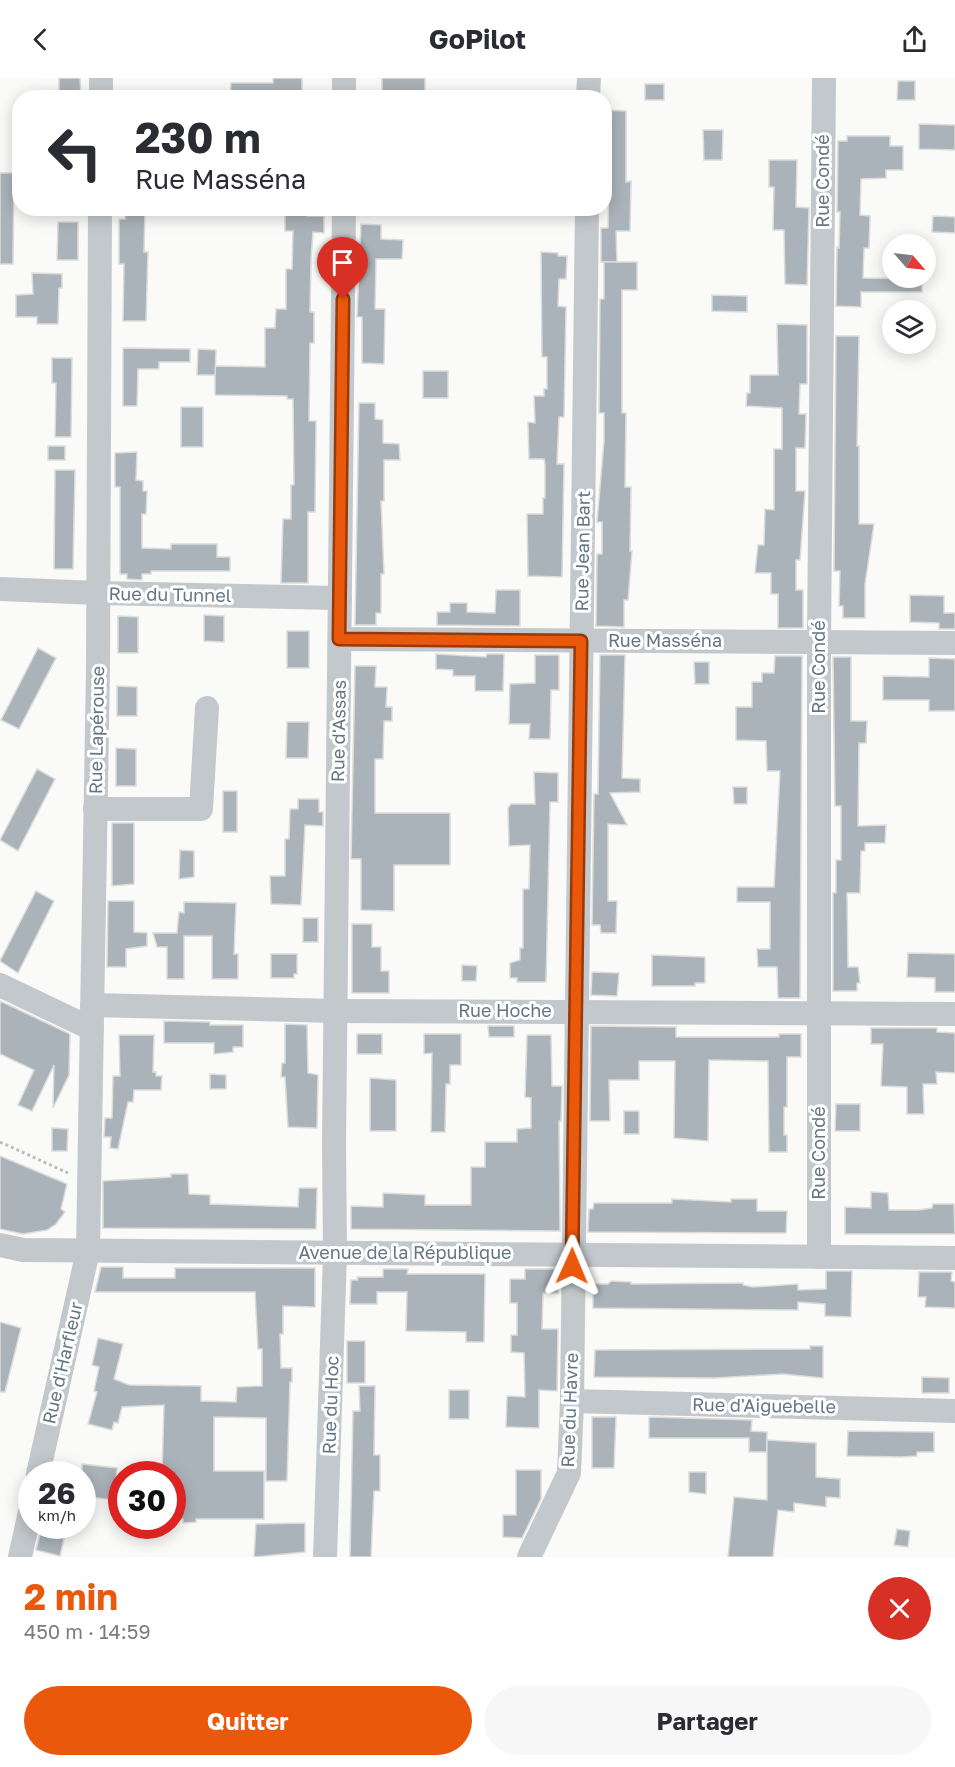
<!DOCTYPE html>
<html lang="fr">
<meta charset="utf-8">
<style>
body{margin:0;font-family:"Golos Text",sans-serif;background:#f7f7f7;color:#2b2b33;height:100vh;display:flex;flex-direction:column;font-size:22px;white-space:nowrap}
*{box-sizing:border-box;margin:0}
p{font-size:20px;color:#7c7c81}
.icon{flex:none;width:33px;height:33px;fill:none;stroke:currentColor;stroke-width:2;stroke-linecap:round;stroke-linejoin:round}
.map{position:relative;height:1479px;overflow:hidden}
.sheet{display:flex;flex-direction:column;background:#fff;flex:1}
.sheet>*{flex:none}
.hud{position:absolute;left:12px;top:12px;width:600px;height:126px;border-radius:24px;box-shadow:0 3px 15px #0003;background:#fff;color:#2b2b33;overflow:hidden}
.needle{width:39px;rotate:118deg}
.buttons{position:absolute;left:882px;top:156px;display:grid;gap:12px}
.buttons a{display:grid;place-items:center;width:54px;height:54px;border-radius:50%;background:#fff;box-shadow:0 3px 15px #0003;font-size:30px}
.speed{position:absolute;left:18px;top:1383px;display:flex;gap:12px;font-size:30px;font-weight:700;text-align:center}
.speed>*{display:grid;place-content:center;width:78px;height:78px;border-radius:50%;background:#fff;box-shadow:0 3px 15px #0003;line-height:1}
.speed small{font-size:15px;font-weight:400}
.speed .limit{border:9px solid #d22;background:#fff;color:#111}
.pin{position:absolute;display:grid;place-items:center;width:51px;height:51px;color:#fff;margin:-62px -26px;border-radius:50% 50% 50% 0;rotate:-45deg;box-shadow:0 0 6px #0007}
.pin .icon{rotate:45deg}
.me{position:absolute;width:66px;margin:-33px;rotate:1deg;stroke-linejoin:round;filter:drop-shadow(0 0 4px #0008)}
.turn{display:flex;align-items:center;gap:21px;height:126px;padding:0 24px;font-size:27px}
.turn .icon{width:78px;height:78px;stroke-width:2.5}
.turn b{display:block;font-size:42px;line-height:51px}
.round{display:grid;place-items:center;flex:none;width:63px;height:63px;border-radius:32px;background:#f7f7f7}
.head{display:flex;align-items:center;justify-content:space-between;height:102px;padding:0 24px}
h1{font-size:36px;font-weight:700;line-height:45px;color:#ea580c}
.button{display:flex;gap:12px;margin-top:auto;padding:12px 24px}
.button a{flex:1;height:69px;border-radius:36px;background:#ea580c;color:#fff;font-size:24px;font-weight:700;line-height:69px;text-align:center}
.button a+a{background:#f7f7f7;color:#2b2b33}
header{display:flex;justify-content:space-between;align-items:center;height:78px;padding:0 24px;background:#fff;font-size:27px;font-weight:700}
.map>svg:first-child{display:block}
.building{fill:#aab3b9;stroke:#dcdcda;stroke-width:1.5}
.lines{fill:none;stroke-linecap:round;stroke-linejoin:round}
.path{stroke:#bbbfc2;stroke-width:3;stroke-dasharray:3 3;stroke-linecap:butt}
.minor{stroke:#c3c8cc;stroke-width:24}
.route-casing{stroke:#983908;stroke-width:15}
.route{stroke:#ea580c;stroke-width:10}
.labels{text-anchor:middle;stroke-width:6;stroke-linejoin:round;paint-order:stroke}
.street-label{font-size:18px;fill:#657683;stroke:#fff}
</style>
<header><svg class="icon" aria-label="back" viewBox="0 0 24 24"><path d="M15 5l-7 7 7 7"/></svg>GoPilot<svg class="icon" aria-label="share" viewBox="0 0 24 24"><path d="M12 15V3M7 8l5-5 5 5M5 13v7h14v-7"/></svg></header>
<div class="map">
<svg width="955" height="1479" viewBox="0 0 955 1479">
<rect width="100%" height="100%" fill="#fafaf8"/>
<g class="building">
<polygon points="59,0 80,0 81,20 59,20"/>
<polygon points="273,0 302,0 302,16 230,20 231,5 273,5"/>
<polygon points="382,0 425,0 425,18 382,17"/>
<polygon points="898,3 915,3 915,22 897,22"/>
<rect x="645" y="6" width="19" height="16"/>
<polygon points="604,32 626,33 626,104 631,103 630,153 616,153 617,184 601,184 601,150 608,150 609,103 604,103"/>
<polygon points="919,46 955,47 955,72 919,71"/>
<polygon points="703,52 723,52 722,82 704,82"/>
<polygon points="847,58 890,58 890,68 903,68 903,92 886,92 886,100 861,101 860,137 870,138 869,170 864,170 863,200 922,201 922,214 861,214 861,229 836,228 837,169 839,170 840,134 837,134 838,63 847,63"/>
<polygon points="769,82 797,82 796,129 809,130 807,207 785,206 784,152 773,152 774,109 769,109"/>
<polygon points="0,95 14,95 13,186 0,186"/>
<polygon points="125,130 145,130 144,174 148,174 146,243 123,243 124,186 119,186 119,141 125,141"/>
<polygon points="290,130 308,130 308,138 324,138 324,155 313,154 311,181 310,234 314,234 314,265 310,265 309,343 316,343 315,434 308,434 308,505 281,505 283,441 291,441 291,407 294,407 293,321 287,321 287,318 215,317 215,288 265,289 265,250 275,250 276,231 286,231 286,191 292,191 293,153 285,153 285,137 290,137"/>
<polygon points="933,138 955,139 955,155 932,154"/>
<polygon points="58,144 78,144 78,182 57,182"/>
<polygon points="361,146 381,147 381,161 403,162 402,181 376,181 375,231 385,231 384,286 362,285 362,239 357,239"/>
<polygon points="541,174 558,175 558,178 567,178 566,201 559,201 558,228 566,229 564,339 559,339 557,386 564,386 562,499 528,498 527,436 543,436 543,420 545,420 545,386 544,381 529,381 528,344 535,345 534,318 544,318 544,311 547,311 547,279 542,279"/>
<polygon points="604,184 637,184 637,212 622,212 622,335 626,335 625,409 631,409 630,473 632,473 628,522 624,522 624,549 596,548 597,476 602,476 602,444 597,444 604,363 604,335 599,335 600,221 604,221"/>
<polygon points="32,195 62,196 62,210 59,210 58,246 37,246 37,239 16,239 16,217 33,216"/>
<polygon points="712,217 747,218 747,234 712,233"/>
<polygon points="777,246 807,247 807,306 800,306 799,336 806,336 805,370 796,370 796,413 805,413 800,482 796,482 796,512 803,512 803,550 778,550 778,516 771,516 771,495 755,495 758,467 764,467 765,431 774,432 774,371 782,371 782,330 746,328 747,315 750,315 750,297 778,297"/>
<polygon points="836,258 859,258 857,368 859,368 859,446 874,446 865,506 865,540 843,540 843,528 839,528 840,493 834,493"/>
<polygon points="123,270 190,271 190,284 159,284 159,291 138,291 137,328 123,328"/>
<polygon points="198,271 216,272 215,297 197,297"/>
<polygon points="52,280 72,280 71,359 55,359 56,305 52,305"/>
<rect x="423" y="293" width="25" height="27"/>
<polygon points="359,325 375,325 375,341 383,342 383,365 399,366 400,382 384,382 384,423 381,423 384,496 381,496 381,535 376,535 376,547 355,547"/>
<rect x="181" y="329" width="22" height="40"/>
<rect x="48" y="368" width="17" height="14"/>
<polygon points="137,374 136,402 143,403 143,413 147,413 146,436 142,436 142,470 171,471 171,466 217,466 217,479 230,479 230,493 151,493 151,496 142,496 142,502 127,501 127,496 120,496 120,409 115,409 115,375"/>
<polygon points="55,392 75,392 73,491 54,491"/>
<polygon points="496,512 520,512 520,548 437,547 437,534 450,534 450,525 467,525 467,534 495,535"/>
<polygon points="910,517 944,518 944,535 955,535 955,551 939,551 939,545 910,544"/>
<polygon points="204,537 224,538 224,564 204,563"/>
<polygon points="118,538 138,539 138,575 118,575"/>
<rect x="287" y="553" width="22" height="37"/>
<polygon points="38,570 56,580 19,651 1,642"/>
<polygon points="436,576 486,579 487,576 504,576 503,613 475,613 475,598 453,598 453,592 436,591"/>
<polygon points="535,577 559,577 559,612 551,612 550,661 529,661 530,646 509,646 510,606 535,605"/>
<polygon points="600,577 625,577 622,700 640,701 640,714 610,715 627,747 608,746 608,823 617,823 616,855 601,855 600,847 592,847 594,716 598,716"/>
<polygon points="775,578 802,578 800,920 778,920 777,889 758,889 757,871 770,871 770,824 737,824 737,809 774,809 780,693 767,693 766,663 736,662 736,629 752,629 752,604 762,604 762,595 774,595"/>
<polygon points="833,579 851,579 851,643 867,643 866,665 859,665 858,748 886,747 885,765 865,765 865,773 861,773 860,815 847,815 848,889 858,889 860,905 857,905 857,913 833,913 833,815 836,815 836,782 841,782 841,728 835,728"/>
<polygon points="929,580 955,581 955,633 929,633 929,622 883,622 883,598 929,599"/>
<polygon points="694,584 709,584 709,606 695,606"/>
<polygon points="355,588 376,588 375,609 387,609 386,629 392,629 392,643 384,643 383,681 375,681 375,735 450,735 450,787 394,787 394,833 361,832 361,781 351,781"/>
<polygon points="117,608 137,609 137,638 117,638"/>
<polygon points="287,644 309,644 308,680 286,680"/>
<polygon points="116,670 136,671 136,708 116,708"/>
<polygon points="37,691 55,701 18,773 0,762"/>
<polygon points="534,694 558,695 558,724 550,724 546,904 517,904 517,900 510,900 510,885 520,882 520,870 523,870 523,811 529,811 530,767 509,768 508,730 511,726 535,726"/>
<polygon points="733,709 747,709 747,726 734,726"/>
<rect x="223" y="713" width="14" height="41"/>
<polygon points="298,721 319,721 319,734 323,734 323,748 305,747 301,827 271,826 270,798 285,798 285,761 289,761 290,731 298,731"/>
<polygon points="112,745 134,745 134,806 112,808"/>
<polygon points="180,772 194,773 194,799 179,801"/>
<polygon points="36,813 54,823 18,895 0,883"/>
<polygon points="108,823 134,823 134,854 147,855 147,868 126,871 126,889 107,889"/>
<polygon points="184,824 236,825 234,876 238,876 238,901 212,901 212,858 184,858 184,901 167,901 167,869 157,869 153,855 177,855 179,834 184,835"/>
<rect x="303" y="840" width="15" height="24"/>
<polygon points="352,846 372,846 372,869 381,869 381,893 389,893 389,915 352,915"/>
<polygon points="908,875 955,876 955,914 935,914 935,900 907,899"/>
<polygon points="271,876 297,876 297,896 294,896 294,900 271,900"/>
<polygon points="652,877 705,879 705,905 695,905 695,908 652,908"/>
<polygon points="462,887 477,888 476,903 462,903"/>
<polygon points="592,894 619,895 617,918 591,917"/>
<polygon points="0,923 70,956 69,997 53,1030 54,987 32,1033 18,1027 34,992 0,976"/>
<polygon points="164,943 210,944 210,947 243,947 243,969 233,969 233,974 214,976 214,965 164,965"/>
<polygon points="285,946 307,947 308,995 318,997 317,1050 288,1049 285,999 281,999 282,985 285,985"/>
<polygon points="488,948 514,948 514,959 489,959"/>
<polygon points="591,948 676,949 676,959 779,959 779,956 801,956 801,979 787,979 787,1029 784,1029 784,1057 787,1057 787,1074 769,1074 768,983 709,982 708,1063 674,1060 675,983 639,983 639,1002 609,1002 610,1043 590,1043"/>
<polygon points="871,950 937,950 937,954 955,955 955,995 936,994 937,1006 923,1006 924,1036 907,1036 907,1009 881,1008 883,966 871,966"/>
<rect x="357" y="956" width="25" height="20"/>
<polygon points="424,956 461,956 461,987 450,987 450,1006 446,1006 445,1054 431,1054 432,975 424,976"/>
<polygon points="119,957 154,957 153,994 156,994 156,998 162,998 161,1012 134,1012 133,1024 128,1024 118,1071 110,1070 111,1059 104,1059 105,1040 112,1040 113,998 120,998"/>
<polygon points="527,957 551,957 552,1008 562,1008 561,1043 559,1043 560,1153 351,1151 351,1128 383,1129 383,1115 425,1117 425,1127 471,1127 471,1089 485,1089 485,1064 517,1064 517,1051 531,1050 531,1020 525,1019"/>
<polygon points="210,996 226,997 226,1011 210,1011"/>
<polygon points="370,1000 396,1002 396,1053 370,1053"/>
<polygon points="836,1026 860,1026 860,1053 835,1053"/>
<rect x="624" y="1033" width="15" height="23"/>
<polygon points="52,1050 68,1051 67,1073 52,1073"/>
<polygon points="0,1078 67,1106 61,1131 65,1134 56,1146 47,1152 23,1156 0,1151"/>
<polygon points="171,1096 188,1096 189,1116 210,1117 210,1126 298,1129 299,1110 317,1110 316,1151 103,1150 103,1103 171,1099"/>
<polygon points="871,1114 888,1115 889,1132 918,1132 932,1130 933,1126 954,1126 955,1156 845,1156 845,1129 871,1130"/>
<polygon points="672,1121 731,1124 731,1121 757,1121 757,1133 787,1133 786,1155 588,1154 589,1131 593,1131 594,1125 672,1125"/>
<polygon points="101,1189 123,1189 123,1200 175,1200 175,1190 315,1190 315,1229 283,1228 283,1256 280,1256 281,1290 292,1290 292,1304 290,1304 287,1403 266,1403 266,1340 214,1339 214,1393 264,1393 264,1441 196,1441 196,1444 183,1445 183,1441 177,1441 177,1410 172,1410 172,1396 162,1396 164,1327 122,1329 118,1345 114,1344 112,1352 88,1346 97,1314 94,1313 99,1289 92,1287 98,1260 123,1266 114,1301 129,1307 201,1308 201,1323 236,1324 237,1309 262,1308 262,1271 258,1271 255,1214 95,1214"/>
<polygon points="383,1191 408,1191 407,1196 485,1196 484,1264 466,1264 466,1254 406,1253 407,1214 377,1214 377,1226 350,1226 351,1202 358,1202 357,1199 383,1199"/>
<polygon points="525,1191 558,1191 558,1215 543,1215 542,1251 558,1251 557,1313 539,1312 539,1350 506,1349 507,1318 525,1319 524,1275 511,1274 511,1257 517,1257 517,1225 510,1225 510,1201 525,1201"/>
<polygon points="826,1193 852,1193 851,1239 825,1238 825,1226 798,1224 798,1232 593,1230 593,1206 608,1206 611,1203 631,1204 631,1206 743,1205 743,1207 753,1209 798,1206 798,1212 826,1211"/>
<polygon points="919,1194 952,1194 951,1203 955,1204 955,1230 925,1229 926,1219 918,1219"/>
<polygon points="0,1244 21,1250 5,1314 0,1314"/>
<rect x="347" y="1263" width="18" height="42"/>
<polygon points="810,1268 823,1268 823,1300 782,1296 715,1300 594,1299 595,1272 810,1271"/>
<polygon points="922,1299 949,1300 949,1315 922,1315"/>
<polygon points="359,1308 375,1308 374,1377 380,1377 380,1413 374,1413 371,1479 350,1479 353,1333 360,1333"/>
<rect x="449" y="1312" width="20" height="29"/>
<polygon points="592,1339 616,1339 614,1390 592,1390"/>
<polygon points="649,1339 752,1342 751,1353 767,1354 767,1374 749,1374 749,1360 649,1360"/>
<polygon points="848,1353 934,1354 934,1374 917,1374 917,1378 901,1379 847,1378"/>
<polygon points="767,1362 816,1365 816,1399 840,1401 840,1420 826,1419 826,1429 794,1425 794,1434 778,1432 773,1479 728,1479 734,1419 767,1422"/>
<polygon points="82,1386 117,1390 114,1422 82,1418"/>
<polygon points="516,1392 541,1392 541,1421 522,1460 503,1459 503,1437 516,1437"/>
<polygon points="689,1394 706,1394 706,1416 689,1414"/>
<polygon points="305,1445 305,1474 254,1479 256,1446"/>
<polygon points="42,1448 66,1452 60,1478 36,1472"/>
<polygon points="897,1451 910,1453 908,1469 894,1467"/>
</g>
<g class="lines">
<polyline class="path" points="0,1064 68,1095"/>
<g class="minor">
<polyline points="344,0 344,20"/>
<polyline points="101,20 101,0"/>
<polyline points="588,20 589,0"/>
<polyline points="0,511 98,515 340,520"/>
<polyline points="340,561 955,565"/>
<polyline points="95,731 201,731 207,630"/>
<polyline points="0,907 92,951"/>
<polyline points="92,927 336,933 955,936"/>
<polyline points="0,1167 23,1172 955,1180"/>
<polyline points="819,1179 819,563 824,0"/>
<polyline points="572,1323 955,1333"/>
<polyline points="38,1396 88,1173 98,590 100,130"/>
<polyline points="20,1479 32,1425"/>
<polyline points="325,1479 335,1175 334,1065 344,130"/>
<polyline points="529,1479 569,1395 572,1323 587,130"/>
</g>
</g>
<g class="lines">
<g class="route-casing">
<polyline id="route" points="343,221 339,561 581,563 572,1188"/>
</g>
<use href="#route" class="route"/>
</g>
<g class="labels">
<g class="street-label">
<text transform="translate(823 103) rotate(-90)" y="6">Rue Condé</text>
<text transform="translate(583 473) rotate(-89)" y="6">Rue Jean Bart</text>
<text transform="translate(170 517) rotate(1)" y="6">Rue du Tunnel</text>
<text x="665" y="569">Rue Masséna</text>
<text transform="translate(819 589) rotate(-90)" y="6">Rue Condé</text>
<text transform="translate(97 652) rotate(-89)" y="6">Rue Lapérouse</text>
<text transform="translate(339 653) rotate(-89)" y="6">Rue d'Assas</text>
<text x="505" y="939">Rue Hoche</text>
<text transform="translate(819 1075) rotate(-90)" y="6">Rue Condé</text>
<text x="405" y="1181">Avenue de la République</text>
<text transform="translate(63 1285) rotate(-77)" y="6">Rue d'Harfleur</text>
<text transform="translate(331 1327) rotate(-88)" y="6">Rue du Hoc</text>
<text transform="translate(764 1328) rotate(1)" y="6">Rue d'Aiguebelle</text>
<text transform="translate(570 1332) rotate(-88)" y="6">Rue du Havre</text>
</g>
</g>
</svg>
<div class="buttons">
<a><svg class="needle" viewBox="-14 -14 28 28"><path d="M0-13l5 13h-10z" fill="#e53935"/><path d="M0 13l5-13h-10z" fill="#7c7c81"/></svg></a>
<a><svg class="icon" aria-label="layers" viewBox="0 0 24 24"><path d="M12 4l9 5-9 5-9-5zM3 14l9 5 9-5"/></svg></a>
</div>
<div class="speed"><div>26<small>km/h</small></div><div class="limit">30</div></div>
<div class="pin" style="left:343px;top:221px;background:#d93025"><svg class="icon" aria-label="arrive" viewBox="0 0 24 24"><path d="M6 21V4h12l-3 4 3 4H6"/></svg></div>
<svg class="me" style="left:572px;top:1188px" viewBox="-20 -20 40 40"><path d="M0-17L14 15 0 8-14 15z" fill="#ea580c" stroke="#fff" stroke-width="4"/></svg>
<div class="hud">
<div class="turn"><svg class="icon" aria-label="left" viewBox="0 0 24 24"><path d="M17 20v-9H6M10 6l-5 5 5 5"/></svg><div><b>230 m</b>Rue Masséna</div></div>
</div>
</div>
<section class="sheet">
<div class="head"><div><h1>2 min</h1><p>450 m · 14:59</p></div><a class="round" style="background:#d93025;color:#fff"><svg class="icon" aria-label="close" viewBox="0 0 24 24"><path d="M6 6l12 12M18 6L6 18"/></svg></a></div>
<div class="button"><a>Quitter</a><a>Partager</a></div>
</section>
